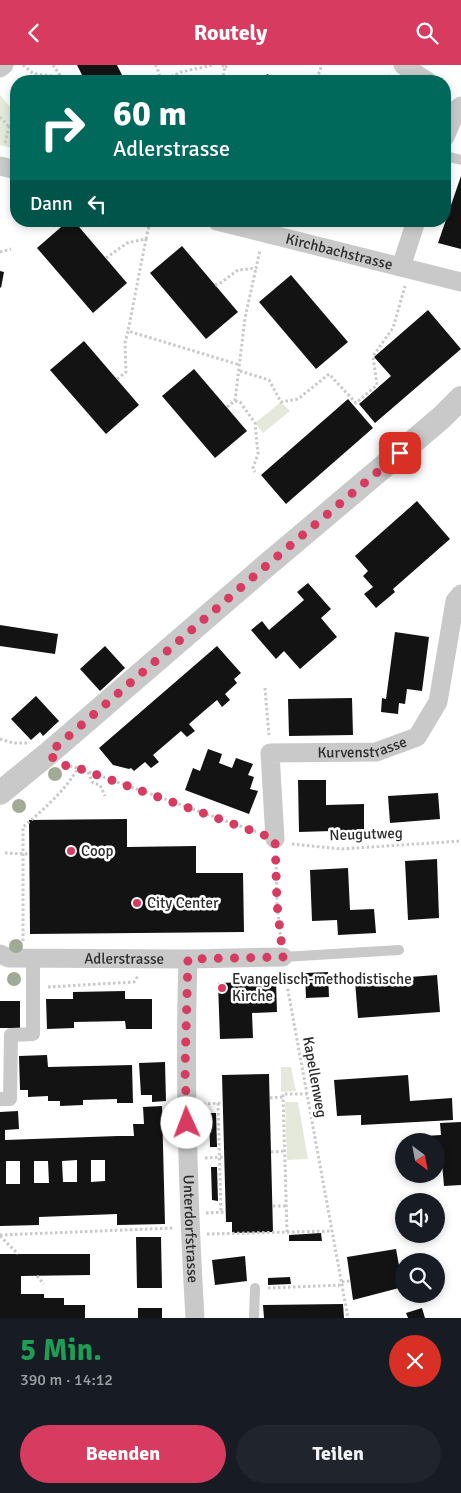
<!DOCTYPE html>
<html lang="de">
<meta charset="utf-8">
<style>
body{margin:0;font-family:Signika,sans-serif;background:#20242c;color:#f1f3f6;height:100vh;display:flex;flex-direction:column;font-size:19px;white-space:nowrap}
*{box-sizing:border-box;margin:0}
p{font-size:16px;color:#9ea1a6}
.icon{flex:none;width:28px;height:28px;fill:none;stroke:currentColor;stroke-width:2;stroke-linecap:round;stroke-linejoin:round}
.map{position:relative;height:1253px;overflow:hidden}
.side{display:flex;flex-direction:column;background:#171b24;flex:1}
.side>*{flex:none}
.top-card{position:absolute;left:10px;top:10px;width:441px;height:152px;border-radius:20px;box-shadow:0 2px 8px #0003;background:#00695c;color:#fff;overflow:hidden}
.needle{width:32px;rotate:148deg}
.buttons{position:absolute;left:395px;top:1068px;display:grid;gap:10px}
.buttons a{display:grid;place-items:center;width:50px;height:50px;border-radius:50%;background:#171b24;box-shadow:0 2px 8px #0003;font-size:25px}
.pin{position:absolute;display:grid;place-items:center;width:42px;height:42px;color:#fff;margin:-21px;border-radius:10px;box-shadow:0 2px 8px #0006}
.me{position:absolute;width:55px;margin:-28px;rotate:358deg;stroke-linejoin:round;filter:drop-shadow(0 0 4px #0008)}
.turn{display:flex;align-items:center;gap:18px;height:105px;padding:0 20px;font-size:22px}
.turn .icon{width:65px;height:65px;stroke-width:2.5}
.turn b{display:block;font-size:35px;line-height:42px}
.then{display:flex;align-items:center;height:48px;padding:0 20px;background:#0003;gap:10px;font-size:19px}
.round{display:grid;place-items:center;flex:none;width:52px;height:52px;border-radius:26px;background:#20242c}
.headline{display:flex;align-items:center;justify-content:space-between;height:85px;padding:0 20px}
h1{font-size:30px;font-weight:800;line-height:38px;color:#1e9e55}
.button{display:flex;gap:10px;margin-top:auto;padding:10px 20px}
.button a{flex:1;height:58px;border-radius:30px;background:#d73b60;color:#fff;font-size:20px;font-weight:800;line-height:58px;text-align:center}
.button a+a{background:#20242c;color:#f1f3f6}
header{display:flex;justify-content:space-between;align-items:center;height:65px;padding:0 20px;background:#d73b60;color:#fff;font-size:22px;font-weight:800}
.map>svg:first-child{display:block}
.green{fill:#e5e9db}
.building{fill:#131313;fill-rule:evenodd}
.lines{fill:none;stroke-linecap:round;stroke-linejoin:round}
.path{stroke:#c9c9c9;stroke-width:3;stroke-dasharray:2.5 2.5;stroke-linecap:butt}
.service{stroke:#c9c9c9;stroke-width:10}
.pedestrian{stroke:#c9c9c9;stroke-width:14}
.minor{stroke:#c9c9c9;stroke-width:19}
.tertiary{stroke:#c9c9c9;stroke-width:24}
.tree{fill:#a2aa95}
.route{stroke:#d73b60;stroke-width:9;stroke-dasharray:0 16.2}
.poi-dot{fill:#d73b60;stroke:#fff;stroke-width:2}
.labels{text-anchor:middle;stroke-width:5;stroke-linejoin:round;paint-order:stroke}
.street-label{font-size:15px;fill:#2c2c2c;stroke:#fff}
.poi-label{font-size:15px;fill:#2c2c2c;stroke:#fff;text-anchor:start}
</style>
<header><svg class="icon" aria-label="back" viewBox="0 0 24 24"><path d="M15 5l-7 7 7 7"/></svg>Routely<svg class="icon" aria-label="search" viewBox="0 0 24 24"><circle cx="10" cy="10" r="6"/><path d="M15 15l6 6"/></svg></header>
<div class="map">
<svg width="461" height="1253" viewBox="0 0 461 1253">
<rect width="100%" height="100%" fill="#fff"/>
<g class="green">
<polygon points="0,30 16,49 16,84 0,80"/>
<polygon points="281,337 290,346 263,368 255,358"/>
<polygon points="281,1002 291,1002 296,1026 281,1027"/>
<polygon points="285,1037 298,1037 308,1094 287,1095"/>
</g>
<g class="building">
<polygon points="77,0 117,0 125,16 85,16"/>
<polygon points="268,9 272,16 254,16"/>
<polygon points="461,111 461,184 438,178"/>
<polygon points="68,156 74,156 127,218 93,248 37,183"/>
<polygon points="182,181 238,247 206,274 150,208"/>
<polygon points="0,206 4,207 1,223 0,222"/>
<polygon points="291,210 348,277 316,304 259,237"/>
<polygon points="428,245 461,284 375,358 359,339 391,311 374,292"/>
<polygon points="84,276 139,340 106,369 50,305"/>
<polygon points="194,304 247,366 215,393 162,331"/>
<polygon points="348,334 373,363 286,439 261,410"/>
<polygon points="417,436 450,474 393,524 395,527 376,543 364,529 373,522 363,511 368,506 355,491"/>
<polygon points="308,518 331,544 321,553 337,572 300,604 284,586 276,594 251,565 262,556 269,565 304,535 297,527"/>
<polygon points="0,560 58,569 55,589 0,581"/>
<polygon points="395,567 429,572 422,626 407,624 405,639 399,638 398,649 381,647 382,633 386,634"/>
<polygon points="105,581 125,603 100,626 80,604"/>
<polygon points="217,581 241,608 234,614 237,618 225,629 230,635 222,642 217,635 204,646 189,659 195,666 187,672 181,666 153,690 159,697 151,703 145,697 134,706 131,703 129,704 113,700 99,683"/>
<polygon points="36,631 59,656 43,671 40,667 31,675 11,654"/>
<polygon points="352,633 353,670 289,671 288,634"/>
<polygon points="208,684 222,689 219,698 232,703 236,693 253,699 248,710 254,712 250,724 258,726 249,749 185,725 193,703 200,706"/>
<polygon points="298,715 326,715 326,740 364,739 364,765 299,767"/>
<polygon points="438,728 440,754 390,758 388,731"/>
<polygon points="127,754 127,782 196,781 196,808 243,808 244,867 30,869 29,755"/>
<polygon points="437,794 439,853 408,855 405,796"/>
<polygon points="348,803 350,845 374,844 376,868 338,870 337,855 312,856 310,805"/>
<polygon points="328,907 329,932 306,933 305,908"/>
<polygon points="437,910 440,947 358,953 355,916"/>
<polygon points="276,916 277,947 252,948 253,973 220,974 218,918"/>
<polygon points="125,926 125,934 152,934 152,964 126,964 125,956 74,957 74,963 47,964 46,934 73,934 73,927"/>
<rect x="0" y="936" width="20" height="27"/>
<polygon points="47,990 48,1002 132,1000 133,1038 117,1038 117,1034 83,1035 83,1040 60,1041 60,1036 48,1036 48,1031 28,1032 28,1025 20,1025 19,991"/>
<polygon points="165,997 166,1036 152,1037 152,1030 141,1030 139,998"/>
<polygon points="269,1009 273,1167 232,1168 232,1157 226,1157 222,1010"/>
<polygon points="408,1010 410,1036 452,1033 453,1055 361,1060 361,1050 337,1051 334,1015"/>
<path d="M162,1041L165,1159L117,1160V1149L39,1152V1160L0,1161V1047L18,1046L19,1064L5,1065V1075L118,1071H134L133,1059H144L143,1042ZM77,1095V1117H63L62,1096ZM91,1095H105V1116L91,1117ZM6,1096H20V1119H6ZM34,1096H48L49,1118H34Z"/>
<polygon points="209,1048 216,1048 217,1082 210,1082"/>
<polygon points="461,1057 461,1120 444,1121 442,1098 436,1098 436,1076 426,1076 425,1071 441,1070 440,1058"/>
<polygon points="211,1102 217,1102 218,1136 212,1135"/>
<polygon points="321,1168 322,1176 289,1176 289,1170"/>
<polygon points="136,1172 161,1172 162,1223 137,1223"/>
<polygon points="396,1184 403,1222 353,1235 347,1192"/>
<polygon points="0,1189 90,1189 90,1210 21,1211 21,1229 44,1229 44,1233 64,1233 64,1240 85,1240 85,1253 0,1253"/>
<polygon points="245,1191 247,1216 215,1220 212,1195"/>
<polygon points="290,1212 291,1219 268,1220 268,1213"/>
<polygon points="343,1239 344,1253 264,1253 263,1240"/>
<rect x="138" y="1243" width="24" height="10"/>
<polygon points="422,1243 425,1253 408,1253 406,1248"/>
</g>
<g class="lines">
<g class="path">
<polyline points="23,0 34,9 61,12"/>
<polyline points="53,0 64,16"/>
<polyline points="155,0 157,2 161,16"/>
<polyline points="222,0 225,2 222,16"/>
<polyline points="225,2 230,0"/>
<polyline points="162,16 181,7 213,0"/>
<polyline points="311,16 320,7 321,0"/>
<polyline points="374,16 390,11"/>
<polyline points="0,52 9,62"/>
<polyline points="5,78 9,62 16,61"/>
<polyline points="146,174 150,156"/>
<polyline points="0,187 11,184"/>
<polyline points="106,193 127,178 146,174 128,266"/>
<polyline points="215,220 222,217 238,205 256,203 260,185"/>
<polyline points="240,306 269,315 281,337 298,334 329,309 356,338 377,320 373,291 393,263 405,221"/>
<polyline points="117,314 126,307 125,278 128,266 240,300"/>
<polyline points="235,336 240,337 255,358 258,389 253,403 255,407"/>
<polyline points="227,342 235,336 245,253 256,203"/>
<polyline points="265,623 269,670"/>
<polyline points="0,674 13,678 29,678"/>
<polyline points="65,700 78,703 257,767"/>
<polyline points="88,707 93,718 100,720 105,731"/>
<polyline points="292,779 341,784 461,776"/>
<polyline points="5,788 30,789"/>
<polyline points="276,792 277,839 281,875"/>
<path d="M23,876V762C43,745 65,726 78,703"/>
<polyline points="285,909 348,1253"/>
<polyline points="48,922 134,917 138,911"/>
<polyline points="270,1033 283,1032"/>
<polyline points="218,1038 221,1147"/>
<polyline points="203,1039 223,1038"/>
<polyline points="271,1087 285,1086"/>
<polyline points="205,1093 224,1092"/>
<polyline points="273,1141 286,1141"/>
<polyline points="206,1148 225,1147"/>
<polyline points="287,1167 283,1029 307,1029"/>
<polyline points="207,1169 331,1166"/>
<polyline points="0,1170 174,1163"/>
<polyline points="0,1171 18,1189"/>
<polyline points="37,1211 44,1219"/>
<polyline points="342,1217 350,1216"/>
<polyline points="268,1223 343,1220"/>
</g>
<g class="service">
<polyline points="445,91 461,95"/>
<polyline points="283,892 399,885"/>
<polyline points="254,1253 255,1223"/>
</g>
<polyline class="pedestrian" points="0,1034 10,1034 11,970 33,969 33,893"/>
<g class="minor">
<polyline points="403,0 427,16"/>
<polyline points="0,3 4,0"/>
<polyline points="445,72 457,44 461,41"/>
<polyline points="0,101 16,105"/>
<path id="s1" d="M217,156L461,217"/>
<polyline points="401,202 416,156"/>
<path id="s2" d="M275,774L270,688L376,687L417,672L438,637L455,536L461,529"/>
<path id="s3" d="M0,889L9,893L188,894L283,892"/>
<path id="s4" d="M188,894C184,1014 188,1133 195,1253"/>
</g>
<polyline class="tertiary" points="0,728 49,688 260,506 441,353 461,333"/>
</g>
<g class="tree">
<circle cx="55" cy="709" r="7"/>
<circle cx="19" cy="741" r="7"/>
<circle cx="16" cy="881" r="7"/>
<circle cx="14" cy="914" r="7"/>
</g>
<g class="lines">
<polyline class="route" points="187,1058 185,1005 188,894 283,892 277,839 275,774 78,703 58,699 49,688 260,506 400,388"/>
</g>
<g class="poi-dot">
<circle cx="71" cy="786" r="5"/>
<circle cx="137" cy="838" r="5"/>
<circle cx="222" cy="923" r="5"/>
</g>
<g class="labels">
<g class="street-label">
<text dy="5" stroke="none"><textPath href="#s1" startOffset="126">Kirchbachstrasse</textPath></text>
<text dy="5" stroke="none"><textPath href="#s2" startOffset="179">Kurvenstrasse</textPath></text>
<text transform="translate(366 769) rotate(-2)" y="5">Neugutweg</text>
<text dy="5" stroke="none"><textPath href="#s3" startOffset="125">Adlerstrasse</textPath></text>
<text transform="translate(315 1012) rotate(80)" y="5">Kapellenweg</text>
<text dy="5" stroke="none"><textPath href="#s4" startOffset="270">Unterdorfstrasse</textPath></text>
</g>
<g class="poi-label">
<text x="81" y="791">Coop</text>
<text x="147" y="843">City Center</text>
<text x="232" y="919">Evangelisch-methodistische<tspan x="232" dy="17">Kirche</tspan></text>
</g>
</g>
</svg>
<div class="buttons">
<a><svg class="needle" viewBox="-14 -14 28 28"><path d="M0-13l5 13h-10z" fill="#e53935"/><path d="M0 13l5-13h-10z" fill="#9ea1a6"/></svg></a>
<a><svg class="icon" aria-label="sound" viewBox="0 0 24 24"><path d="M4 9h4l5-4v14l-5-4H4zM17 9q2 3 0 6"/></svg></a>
<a><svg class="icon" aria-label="search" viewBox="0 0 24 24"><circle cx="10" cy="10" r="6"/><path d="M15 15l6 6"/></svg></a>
</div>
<div class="pin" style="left:400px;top:388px;background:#d93025"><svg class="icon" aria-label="arrive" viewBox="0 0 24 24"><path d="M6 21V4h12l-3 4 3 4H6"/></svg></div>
<svg class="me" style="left:187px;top:1058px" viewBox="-20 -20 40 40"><circle r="19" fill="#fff"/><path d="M0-13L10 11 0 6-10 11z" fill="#d73b60"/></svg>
<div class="top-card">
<div class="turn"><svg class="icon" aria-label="right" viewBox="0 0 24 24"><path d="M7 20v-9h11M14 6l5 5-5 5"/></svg><div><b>60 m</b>Adlerstrasse</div></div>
<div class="then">Dann<svg class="icon" aria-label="left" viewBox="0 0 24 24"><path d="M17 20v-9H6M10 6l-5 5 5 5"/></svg></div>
</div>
</div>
<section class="side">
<div class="headline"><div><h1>5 Min.</h1><p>390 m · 14:12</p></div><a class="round" style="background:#d93025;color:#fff"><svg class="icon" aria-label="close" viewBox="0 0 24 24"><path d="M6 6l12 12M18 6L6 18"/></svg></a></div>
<div class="button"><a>Beenden</a><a>Teilen</a></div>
</section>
